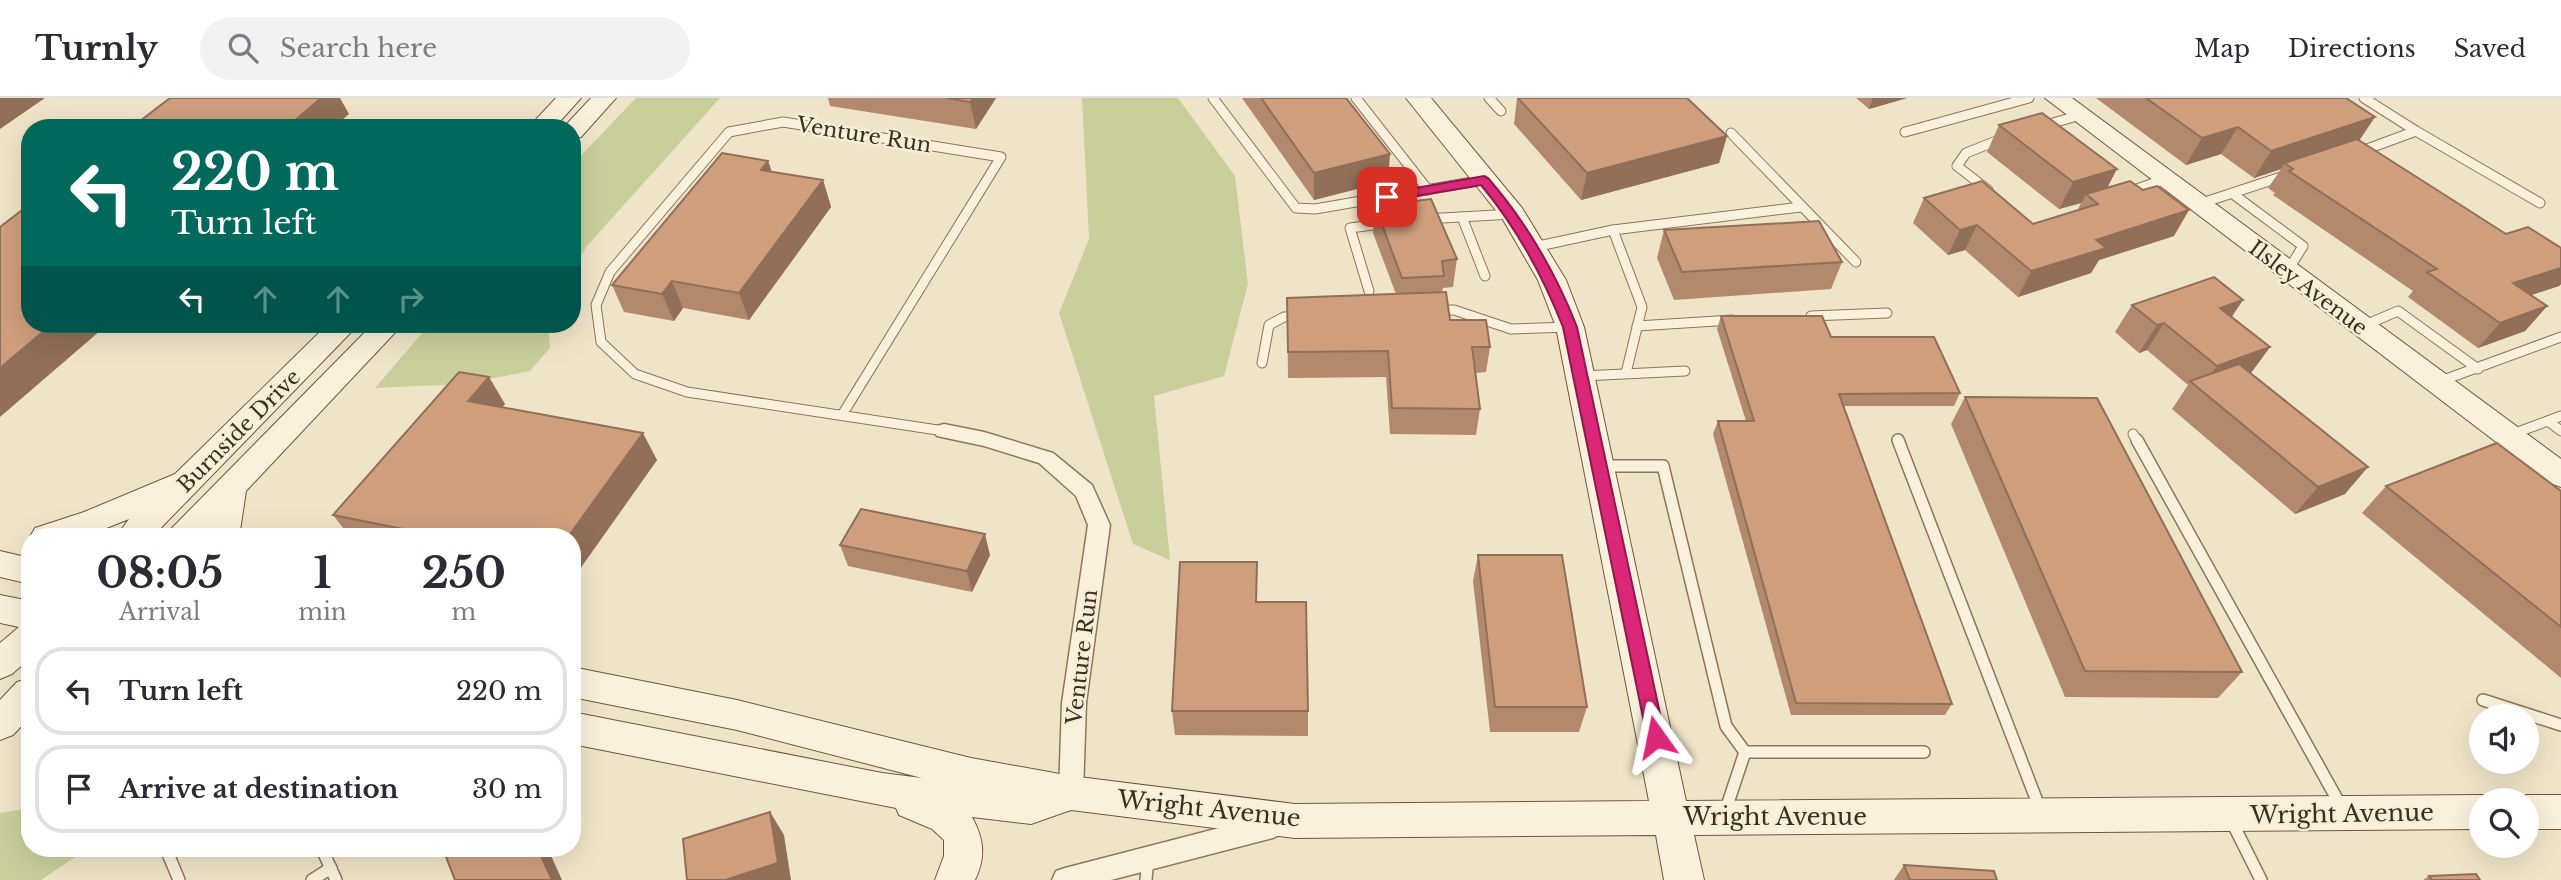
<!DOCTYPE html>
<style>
body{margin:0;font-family:"Libre Baskerville",serif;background:#f2f2f3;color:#2b2b33;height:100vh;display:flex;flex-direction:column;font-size:26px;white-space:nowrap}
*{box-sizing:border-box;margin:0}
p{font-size:23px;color:#7c7c81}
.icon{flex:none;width:38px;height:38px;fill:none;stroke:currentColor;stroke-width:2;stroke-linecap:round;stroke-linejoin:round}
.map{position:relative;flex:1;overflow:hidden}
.details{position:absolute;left:21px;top:430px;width:560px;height:329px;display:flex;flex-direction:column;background:#fff;border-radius:28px;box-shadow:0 7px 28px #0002}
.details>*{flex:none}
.guide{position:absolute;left:21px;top:21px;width:560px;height:214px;border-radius:28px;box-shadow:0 7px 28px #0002;background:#00695c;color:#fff;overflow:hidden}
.fabs{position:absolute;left:2469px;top:606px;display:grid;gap:14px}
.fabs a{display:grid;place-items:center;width:70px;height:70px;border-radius:50%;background:#fff;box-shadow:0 7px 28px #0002;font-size:35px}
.pin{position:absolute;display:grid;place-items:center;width:60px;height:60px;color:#fff;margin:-30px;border-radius:14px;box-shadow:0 4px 10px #0006}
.me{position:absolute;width:77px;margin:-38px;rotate:348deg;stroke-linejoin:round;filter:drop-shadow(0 0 5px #0008)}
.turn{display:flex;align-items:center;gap:24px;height:147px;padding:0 35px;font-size:32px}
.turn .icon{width:91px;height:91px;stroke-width:2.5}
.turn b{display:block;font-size:49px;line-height:60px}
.lanes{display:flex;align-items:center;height:66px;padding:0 35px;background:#0003;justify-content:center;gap:35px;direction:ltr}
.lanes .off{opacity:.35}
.eta{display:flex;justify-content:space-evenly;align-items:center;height:119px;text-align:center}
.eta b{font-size:42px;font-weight:700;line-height:49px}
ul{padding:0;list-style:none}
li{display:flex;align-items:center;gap:21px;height:88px;margin:0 14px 10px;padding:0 21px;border:4px solid #e1e1e2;border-radius:28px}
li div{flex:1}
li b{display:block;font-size:26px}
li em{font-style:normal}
header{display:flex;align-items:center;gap:42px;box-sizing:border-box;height:98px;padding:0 35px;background:#fff;border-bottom:2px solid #e1e1e2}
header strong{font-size:33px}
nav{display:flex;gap:38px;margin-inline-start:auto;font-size:24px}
.search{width:490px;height:63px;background:#f2f2f3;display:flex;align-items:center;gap:18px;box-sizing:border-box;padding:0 24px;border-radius:38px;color:#7c7c81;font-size:26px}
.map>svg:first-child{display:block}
.green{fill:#c9cf9b}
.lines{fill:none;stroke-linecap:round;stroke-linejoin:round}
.lane-far1-casing{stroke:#8d765c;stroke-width:11}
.lane-casing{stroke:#8d765c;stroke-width:14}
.street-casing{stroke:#8d765c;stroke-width:3}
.secondary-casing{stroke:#6f573f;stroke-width:2}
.lane-far1{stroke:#faf1dc;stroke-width:9}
.lane{stroke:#faf1dc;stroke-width:11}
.street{fill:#faf1dc;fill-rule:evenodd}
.secondary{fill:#faf1dc;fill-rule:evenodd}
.wall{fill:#b2896c}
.shaded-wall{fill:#916f58}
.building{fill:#cf9f7d;stroke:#916f58;stroke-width:2}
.route{fill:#db2777;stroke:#8e194d;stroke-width:2}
.labels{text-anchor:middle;stroke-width:5;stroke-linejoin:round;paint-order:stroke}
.street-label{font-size:21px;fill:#3d2e20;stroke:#f7eed8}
.near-street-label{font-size:24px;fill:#3d2e20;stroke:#f7eed8}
</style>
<header>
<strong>Turnly</strong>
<div class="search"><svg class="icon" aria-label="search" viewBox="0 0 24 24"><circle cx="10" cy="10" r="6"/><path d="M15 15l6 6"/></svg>Search here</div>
<nav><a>Map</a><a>Directions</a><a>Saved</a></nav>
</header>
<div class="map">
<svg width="2561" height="782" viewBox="0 0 2561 782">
<rect width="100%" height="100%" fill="#f0e4c8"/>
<g class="green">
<polygon points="636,0 720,0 587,148 572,174 572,67"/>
<polygon points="1082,0 1178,0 1235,78 1248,186 1224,278 1154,298 1170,462 1133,446 1059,215 1089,141"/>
<polygon points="430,226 548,226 550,250 530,273 464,286 375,290"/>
<polygon points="30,710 30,751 87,751 41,782 0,782 0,715"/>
</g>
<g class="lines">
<g class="lane-far1-casing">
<g id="lane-far1">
<polyline points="1213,0 1296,110 1315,111 1484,82"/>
<polyline points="1356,0 1428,92"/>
<polyline points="1489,0 1501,13"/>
<polyline points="2043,28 2080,17"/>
<polyline points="2416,33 2540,105"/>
<polyline points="1905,34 2029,0"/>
<polyline points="1731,35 1856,164"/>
<polyline points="2359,54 2416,33 2364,0"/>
<polyline points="1988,92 1957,68 1966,55 2004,40"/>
<polyline points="2126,95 2165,81"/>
<polyline points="2233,96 2303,148 2287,174"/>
<polyline points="2199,106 2287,77"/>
<polyline points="1462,119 1485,178"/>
<polyline points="1425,121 1513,116"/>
<polyline points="1613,132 1642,209 1626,275"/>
<polyline points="1534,149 1613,132 1801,109"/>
<polyline points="1369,193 1350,130 1388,125"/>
<polyline points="1436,212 1454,212 1511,231 1570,229"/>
<polyline points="1811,218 1887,215"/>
<polyline points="1637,228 1732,222"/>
<polyline points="2363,228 2398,213 2478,271"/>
<polyline points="1262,265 1269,227 1284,219 1301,218"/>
<polyline points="1583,278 1685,273"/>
<polyline points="2438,284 2561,239"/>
<polyline points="842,317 1001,59 783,24 729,34 610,174 596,207 601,244 635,276 687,294 944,333"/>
<polyline points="2548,323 2561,333"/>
<polyline points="2133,336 2138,344"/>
<polyline points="2510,337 2561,318"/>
</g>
</g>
<g class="lane-casing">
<g id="lane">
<polyline points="1898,342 2040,711"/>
<polyline points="2137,342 2342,710"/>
<polyline points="1601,368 1663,368 1726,628 1745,654"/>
<polyline points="2483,602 2561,627"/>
<polyline points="1725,714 1745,654 1924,654"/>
<polyline points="2231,722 2261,782"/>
<polyline points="166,751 179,782"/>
<polyline points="322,751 336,782"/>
<polyline points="312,782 331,770"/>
<polyline points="1146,782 1148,760"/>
</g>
</g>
<g class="street-casing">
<g id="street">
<polygon points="944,326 984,334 1053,355 1092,387 1110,427 1086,605 1083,695 1080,703 1071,706 1062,703 1059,695 1062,605 1088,427 1076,398 1039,365 984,348 937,338 934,333 937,328"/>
<polygon points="1273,716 1282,720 1286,728 1282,736 1273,740 1111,782 1052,782 1056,773 1065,770"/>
</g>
</g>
<g class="secondary-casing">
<g id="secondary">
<polygon points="556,0 581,0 554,30 528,30"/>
<polygon points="591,0 616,0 581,39 572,41 572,30 563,30"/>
<path d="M1406,0H1431L1522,110L1566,182L1584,229L1686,703L2482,697L2495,702H2482V731L1694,737L1704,782H1664L1656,737L1295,740L1071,712L1031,726L972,719C984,741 986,759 975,782H935L944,758V742L932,731L899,717L896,710L572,646V614L882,675L922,680L737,632L572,599V569L737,602L971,660L1071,678L1295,706L1649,703L1556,229L1538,182L1502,120Z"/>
<polygon points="2045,0 2072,0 2561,361 2561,389 2550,385"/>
<polygon points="328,226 359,226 152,439 116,439 129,421 84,439 30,439 35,430 84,414 175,376"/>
<polygon points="373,226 403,226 246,393 239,439 207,439 208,434 203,439 167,439 172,430"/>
<polygon points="0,453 30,460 30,486 0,479"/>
<polygon points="0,497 30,503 30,560 12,576 0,581 0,545 19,529 0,525"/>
<polygon points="30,580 30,619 13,637 0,642 0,602 17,584"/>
<polygon points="2527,697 2561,697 2561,731 2527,731 2527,702 2514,702"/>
</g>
</g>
<use href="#lane-far1" class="lane-far1"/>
<use href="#lane" class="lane"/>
<use href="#street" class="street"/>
<use href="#secondary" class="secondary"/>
</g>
<g class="wall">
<polygon points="828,0 996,0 976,31 830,8"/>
<polygon points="1242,0 1346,0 1388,83 1314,102"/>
<polygon points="1517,0 1727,38 1719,65 1581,102 1514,26"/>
<polygon points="1856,0 1907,0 1869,11"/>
<polygon points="2096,0 2346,0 2359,43 2506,136 2561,150 2561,186 2559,188 2531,197 2547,208 2525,233 2478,250 2408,199 2413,193 2273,97 2275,95 2268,90 2281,71 2254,80 2221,56 2186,67"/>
<polygon points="1999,27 2107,90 2174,138 2099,162 2091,175 2018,199 1965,152 1948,157 1913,125 1924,100 2033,126 2077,113 2081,105 2059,111 1987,54"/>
<polygon points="768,63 772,74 823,82 831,109 749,222 683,210 674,223 624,214 612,187"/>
<polygon points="1375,108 1457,161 1453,189 1443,190 1442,194 1450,222 1490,249 1486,274 1475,275 1480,311 1476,337 1390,336 1386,279 1288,280 1287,200 1396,196 1373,135"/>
<polygon points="1664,132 1842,164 1831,191 1674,202 1657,160"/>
<polygon points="2132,207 2231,219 2270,249 2251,275 2345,396 2295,416 2172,311 2188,287 2147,252 2139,255 2115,234"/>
<polygon points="1721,218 1831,239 1960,295 1954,308 1844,308 1952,606 1945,617 1791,617 1713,336 1718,323 1746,323 1717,231"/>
<polygon points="1965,299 2242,574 2218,600 2065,599 1951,326"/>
<polygon points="505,306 502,309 657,362 572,482 572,439 350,439 333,417"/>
<polygon points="2386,388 2561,393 2561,580 2362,415"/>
<polygon points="840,447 990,457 972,494 848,468"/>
<polygon points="1478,457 1587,609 1579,634 1490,634 1473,483"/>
<polygon points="1257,504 1308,613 1308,638 1175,637 1172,613"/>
<polygon points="1904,767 1997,782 1894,782"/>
<polygon points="2429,778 2480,782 2423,782"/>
</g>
<g class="shaded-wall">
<polygon points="0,0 45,0 0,31"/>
<polygon points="321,0 340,0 349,16 333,30 286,30"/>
<polygon points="973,0 996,0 976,31 970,4"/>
<polygon points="1873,0 1907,0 1869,11"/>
<polygon points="2375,19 2357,46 2284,65 2281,71 2254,80 2271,53"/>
<polygon points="2238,29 2221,56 2186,67 2202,40"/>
<polygon points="1727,38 1719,65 1581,102 1587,75"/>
<polygon points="1390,56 1388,83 1314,102 1314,75"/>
<polygon points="768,63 777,90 761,72"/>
<polygon points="2117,71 2103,98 2086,96 2081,105 2059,111 2073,84"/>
<polygon points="823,82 831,109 749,222 739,195"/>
<polygon points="2189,112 2174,138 2099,162 2091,175 2018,199 2031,173 2096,142"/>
<polygon points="1977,127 1965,152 1948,157 1960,132"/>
<polygon points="2561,170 2561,186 2559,188 2492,210 2513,185"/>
<polygon points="672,183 683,210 674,223 662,196"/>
<polygon points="2243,202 2225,229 2220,210"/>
<polygon points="2547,208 2525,233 2478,250 2500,225"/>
<polygon points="2164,225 2147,252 2139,255 2157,227"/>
<polygon points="52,226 108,226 0,319 0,270"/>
<polygon points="2270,249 2250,276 2200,292 2217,268"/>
<polygon points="489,279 505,306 485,330 468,303"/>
<polygon points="643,335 657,362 572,482 572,439 568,439"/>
<polygon points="2368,369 2345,396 2295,416 2318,389"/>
<polygon points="985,436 990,457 972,494 967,473"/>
<polygon points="770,714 784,737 791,782 725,782"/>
<polygon points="538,751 548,751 562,782 552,782"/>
</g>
<g class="building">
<polygon points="170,0 321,0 286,30 131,30"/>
<polygon points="946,0 973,0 970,4"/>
<polygon points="1261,0 1346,0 1390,56 1314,75"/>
<polygon points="1518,0 1687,0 1727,38 1587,75"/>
<polygon points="2146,0 2346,0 2375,19 2271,53 2238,29 2202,40"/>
<polygon points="2042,15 2117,71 2073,84 1999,27"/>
<polygon points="2357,41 2506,136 2528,129 2561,150 2561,170 2513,185 2547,208 2500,225 2427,174 2437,171 2289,73 2293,71 2284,65"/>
<polygon points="722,55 768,63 761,72 823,82 739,195 672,183 662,196 612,187"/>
<polygon points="1982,83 2033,126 2098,106 2086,96 2130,83 2143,92 2157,88 2189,112 2096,142 2106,150 2031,173 1977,127 1960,132 1924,100"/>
<polygon points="1431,101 1457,161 1442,163 1444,178 1402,180 1375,108"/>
<polygon points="30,106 30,226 52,226 0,270 0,129"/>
<polygon points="1819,123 1842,164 1682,174 1664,132"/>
<polygon points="2214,179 2243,202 2220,210 2270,249 2217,268 2164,225 2157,227 2132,207"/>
<polygon points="1446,194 1450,222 1486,222 1490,249 1472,249 1480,311 1392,310 1388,253 1288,254 1287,200"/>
<polygon points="1721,218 1822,218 1831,239 1934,239 1960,295 1839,296 1952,606 1796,605 1718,323 1754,323"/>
<polygon points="2239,266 2368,369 2318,389 2190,283"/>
<polygon points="459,274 489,279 468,303 643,335 568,439 443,439 333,417"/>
<polygon points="1965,299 2097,300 2242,574 2085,573"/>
<polygon points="2497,345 2561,393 2561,529 2386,388"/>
<polygon points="861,411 985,436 967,473 840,447"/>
<polygon points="1478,457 1562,457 1587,609 1495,609"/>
<polygon points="1180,464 1257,464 1256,504 1306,504 1308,613 1172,613"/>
<polygon points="770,714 778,765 725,782 687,782 683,741"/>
<polygon points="443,751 538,751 552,782 455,782"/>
<polygon points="1904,767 1994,773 1997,782 1910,782"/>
<polygon points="2476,776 2480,782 2432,782 2429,778"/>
</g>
<path class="route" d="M1484,78L1488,80C1527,125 1555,173 1577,229L1665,639L1662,645L1656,647L1649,645L1647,639L1563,229C1542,176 1517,130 1481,87L1387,103L1381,99L1387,95Z"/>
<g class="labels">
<g class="street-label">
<text transform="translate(864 37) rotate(9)" y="7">Venture Run</text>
<text transform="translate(2308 190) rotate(37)" y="7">Ilsley Avenue</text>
<text transform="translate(239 333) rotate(-45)" y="7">Burnside Drive</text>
<text transform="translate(1082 559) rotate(-83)" y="7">Venture Run</text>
</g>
<g class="near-street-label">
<text transform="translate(1209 711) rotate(6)" y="8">Wright Avenue</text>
<text transform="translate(2342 716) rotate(-1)" y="8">Wright Avenue</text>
<text x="1775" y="727">Wright Avenue</text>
</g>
</g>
</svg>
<div class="fabs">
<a><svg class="icon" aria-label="sound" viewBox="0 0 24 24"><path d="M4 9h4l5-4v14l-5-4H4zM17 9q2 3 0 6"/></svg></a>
<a><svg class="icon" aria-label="search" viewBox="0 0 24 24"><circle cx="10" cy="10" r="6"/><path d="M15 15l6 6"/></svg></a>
</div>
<div class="pin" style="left:1387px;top:99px;background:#d93025"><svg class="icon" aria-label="arrive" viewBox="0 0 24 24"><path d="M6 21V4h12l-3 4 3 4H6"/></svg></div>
<svg class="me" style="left:1656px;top:639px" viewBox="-20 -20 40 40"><path d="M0-17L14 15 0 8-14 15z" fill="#db2777" stroke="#fff" stroke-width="4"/></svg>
<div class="guide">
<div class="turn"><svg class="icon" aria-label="left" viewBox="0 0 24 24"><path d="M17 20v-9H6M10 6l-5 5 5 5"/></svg><div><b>220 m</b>Turn left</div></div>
<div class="lanes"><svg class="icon" aria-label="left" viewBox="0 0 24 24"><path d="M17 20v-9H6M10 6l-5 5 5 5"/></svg><svg class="icon off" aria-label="ahead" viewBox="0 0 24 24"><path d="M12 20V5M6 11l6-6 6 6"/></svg><svg class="icon off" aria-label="ahead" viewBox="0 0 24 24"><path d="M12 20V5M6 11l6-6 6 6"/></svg><svg class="icon off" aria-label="right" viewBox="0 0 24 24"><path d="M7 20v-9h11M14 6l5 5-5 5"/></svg></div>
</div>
<section class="details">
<div class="eta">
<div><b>08:05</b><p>Arrival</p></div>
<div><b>1</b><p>min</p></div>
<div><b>250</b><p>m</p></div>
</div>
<ul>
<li><svg class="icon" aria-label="left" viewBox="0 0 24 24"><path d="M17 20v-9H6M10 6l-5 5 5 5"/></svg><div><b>Turn left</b></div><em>220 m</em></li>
<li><svg class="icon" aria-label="arrive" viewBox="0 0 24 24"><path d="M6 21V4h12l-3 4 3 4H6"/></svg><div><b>Arrive at destination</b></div><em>30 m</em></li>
</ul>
</section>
</div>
